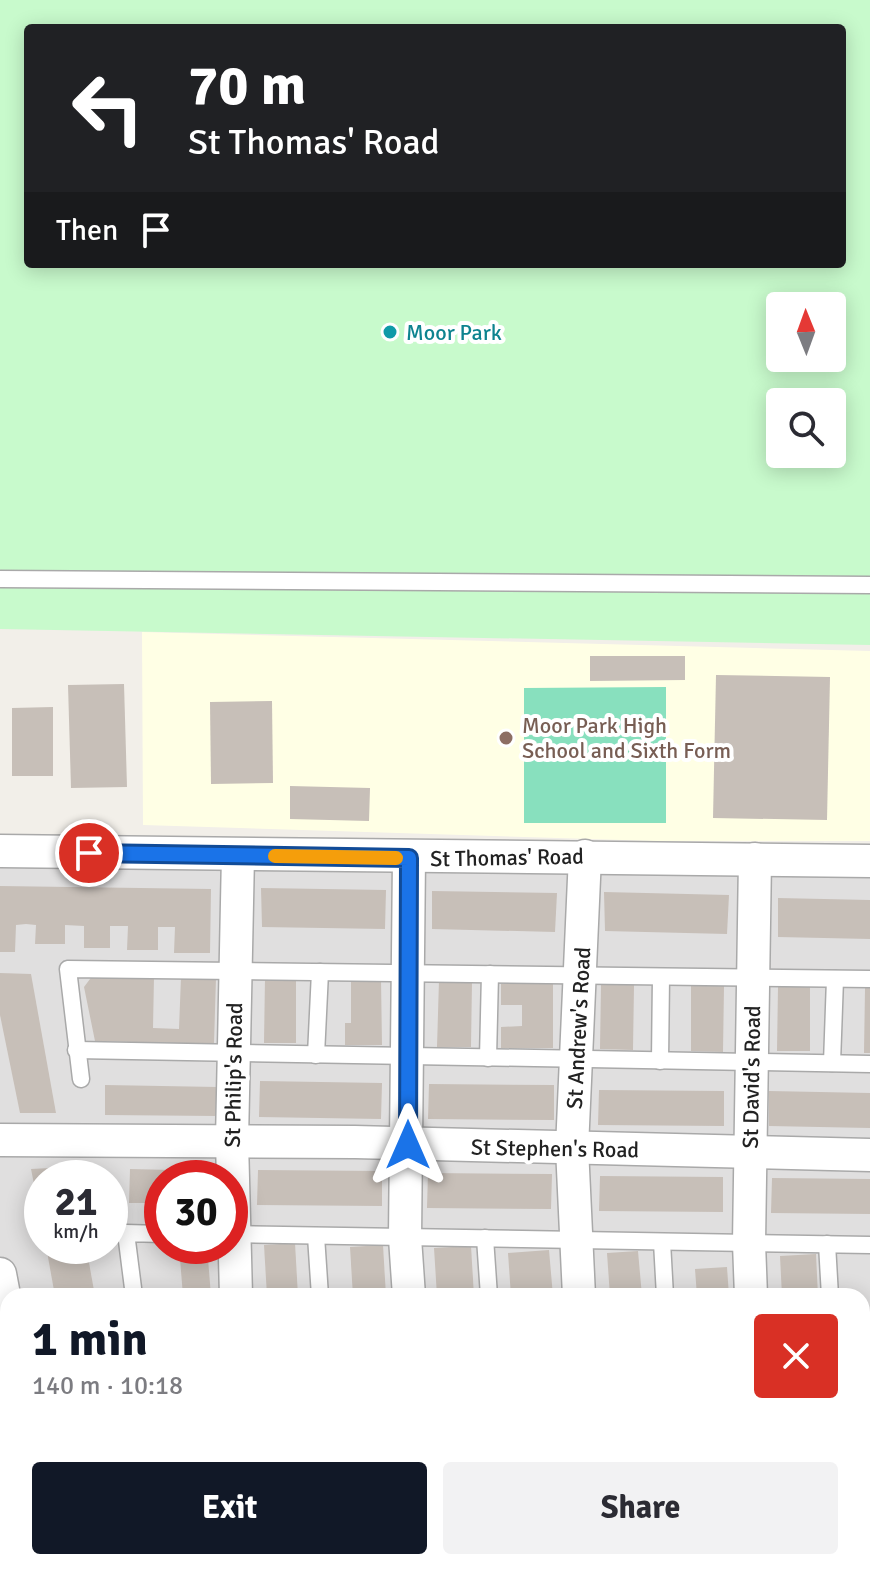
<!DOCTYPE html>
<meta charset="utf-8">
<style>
body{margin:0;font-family:Signika,sans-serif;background:#f2f2f3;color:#2b2b33;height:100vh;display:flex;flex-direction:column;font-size:30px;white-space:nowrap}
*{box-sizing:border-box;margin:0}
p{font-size:26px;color:#7c7c81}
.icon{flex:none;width:44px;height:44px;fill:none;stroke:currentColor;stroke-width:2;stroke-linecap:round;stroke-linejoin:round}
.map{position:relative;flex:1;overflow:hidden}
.side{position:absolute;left:0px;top:1288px;width:870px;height:282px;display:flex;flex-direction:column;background:#fff;border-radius:24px 24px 0 0;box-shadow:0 4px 20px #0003}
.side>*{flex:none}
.top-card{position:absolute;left:24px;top:24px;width:822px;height:244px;border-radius:8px;box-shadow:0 4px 20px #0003;background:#202124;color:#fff;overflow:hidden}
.needle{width:52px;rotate:359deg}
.controls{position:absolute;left:766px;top:292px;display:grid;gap:16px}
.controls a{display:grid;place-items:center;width:80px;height:80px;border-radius:8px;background:#fff;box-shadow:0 4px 20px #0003;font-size:40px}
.speed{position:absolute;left:24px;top:1160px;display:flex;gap:16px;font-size:40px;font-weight:700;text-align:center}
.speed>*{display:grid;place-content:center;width:104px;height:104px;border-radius:50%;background:#fff;box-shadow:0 4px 20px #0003;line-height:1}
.speed small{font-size:20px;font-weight:400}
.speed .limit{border:12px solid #d22;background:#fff;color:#111}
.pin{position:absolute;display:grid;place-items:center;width:68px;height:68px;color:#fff;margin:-34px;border:4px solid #fff;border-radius:50%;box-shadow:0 2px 8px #0007}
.me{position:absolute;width:88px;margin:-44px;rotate:0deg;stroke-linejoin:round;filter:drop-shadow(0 0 6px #0008)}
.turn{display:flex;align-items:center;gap:28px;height:168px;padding:0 32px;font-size:36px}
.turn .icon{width:104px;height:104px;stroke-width:2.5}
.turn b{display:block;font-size:56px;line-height:68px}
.then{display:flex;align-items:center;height:76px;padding:0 32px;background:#0003;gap:16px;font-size:30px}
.round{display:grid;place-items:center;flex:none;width:84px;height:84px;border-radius:8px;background:#f2f2f3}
.summary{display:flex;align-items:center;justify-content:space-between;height:136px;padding:0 32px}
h1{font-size:48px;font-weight:700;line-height:60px;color:#111827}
.button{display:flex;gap:16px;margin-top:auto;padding:16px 32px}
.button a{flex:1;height:92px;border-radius:8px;background:#111827;color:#fff;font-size:32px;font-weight:700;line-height:92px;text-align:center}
.button a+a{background:#f2f2f3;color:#2b2b33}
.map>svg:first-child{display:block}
.residential{fill:#e0dfdf;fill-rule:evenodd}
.education{fill:#ffffe5}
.park{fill:#c8facc;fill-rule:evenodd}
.pitch{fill:#88e0be}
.building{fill:#c7bfb8}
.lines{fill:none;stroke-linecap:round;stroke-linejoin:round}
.lane-casing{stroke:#a9a9a9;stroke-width:19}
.street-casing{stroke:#a9a9a9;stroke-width:35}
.lane{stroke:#fff;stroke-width:16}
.street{stroke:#fff;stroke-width:32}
.route-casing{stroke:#114b97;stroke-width:20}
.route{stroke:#1a73e8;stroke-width:14}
.slow{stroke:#f59e0b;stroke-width:14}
.culture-dot{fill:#0f9aa8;stroke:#fff;stroke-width:3}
.education-dot{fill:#8d6e63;stroke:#fff;stroke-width:3}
.labels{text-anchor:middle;stroke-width:8;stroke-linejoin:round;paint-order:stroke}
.culture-label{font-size:22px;fill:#0d838f;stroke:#fff;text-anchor:start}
.education-label{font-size:22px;fill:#785e54;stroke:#fff;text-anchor:start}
.street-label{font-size:22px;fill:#222;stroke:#fff}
</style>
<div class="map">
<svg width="870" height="1569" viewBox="0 0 870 1569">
<rect width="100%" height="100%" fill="#f2efe9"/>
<path class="residential" d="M0,858L870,872V1569H0ZM42,1178H110V1246H42ZM162,1178H230V1246H162ZM8,1296H862V1562H8Z"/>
<polygon class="education" points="142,632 870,651 870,841 656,841 143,825"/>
<path class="park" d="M0,0H870V645L0,629ZM28,28H842V264H28ZM780,306H832V358H780ZM780,402H832V454H780Z"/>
<polygon class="pitch" points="666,687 666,823 524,823 524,688"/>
<g class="building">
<polygon points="590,656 685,656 685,680 590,681"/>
<polygon points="716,675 830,677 827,820 713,818"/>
<polygon points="124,684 127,787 71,788 68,685"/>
<polygon points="272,701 273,783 211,784 210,702"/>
<polygon points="53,707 53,776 12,776 12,708"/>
<polygon points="290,786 370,788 369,821 290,819"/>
<polygon points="0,886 211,889 210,953 174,953 175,927 158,927 158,950 127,950 128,926 110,926 110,948 84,948 84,926 65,925 65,944 35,944 36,925 26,924 16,925 15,952 0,952"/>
<polygon points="261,888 386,890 385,929 262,927"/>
<polygon points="432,891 557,893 555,932 432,929"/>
<polygon points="604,892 729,895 727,934 605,931"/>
<polygon points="778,898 870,900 870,939 778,937"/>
<polygon points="0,973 31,974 56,1113 20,1113 0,1015"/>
<polygon points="93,975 154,977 153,1028 179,1029 181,977 216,978 214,1044 95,1041 84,987"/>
<polygon points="265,977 296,978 296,1043 264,1043"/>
<polygon points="381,979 382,1045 345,1045 345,1023 351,1023 351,980"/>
<polygon points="439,980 472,981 471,1047 437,1047"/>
<polygon points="501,984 553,984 553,1048 501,1048 501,1027 522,1026 522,1005 501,1005"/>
<polygon points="601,984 634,985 633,1050 600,1049"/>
<polygon points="691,986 724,986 723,1052 691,1051"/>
<polygon points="778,986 810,986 810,1051 777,1051"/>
<polygon points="865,988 870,988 870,1053 864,1053"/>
<polygon points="260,1081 382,1083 381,1119 259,1117"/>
<polygon points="429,1084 554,1085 554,1120 428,1119"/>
<polygon points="105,1085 218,1087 217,1116 105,1115"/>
<polygon points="599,1090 724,1091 724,1126 598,1125"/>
<polygon points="769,1091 870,1093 870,1128 769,1126"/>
<polygon points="70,1167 72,1178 42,1178 41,1219 31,1169"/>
<polygon points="130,1169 216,1171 216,1178 162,1178 162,1203 129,1203"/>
<polygon points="258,1170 382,1171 382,1206 257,1205"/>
<polygon points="428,1173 552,1174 551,1209 427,1208"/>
<polygon points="600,1176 723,1177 723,1212 599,1211"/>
<polygon points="772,1178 870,1179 870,1214 771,1213"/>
<polygon points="295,1243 298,1296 267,1296 264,1245"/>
<polygon points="383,1245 386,1296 353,1296 350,1247"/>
<polygon points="46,1246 86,1246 95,1296 55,1296"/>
<polygon points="179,1246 207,1246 211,1296 183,1296"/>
<polygon points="471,1246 474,1296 437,1296 434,1248"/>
<polygon points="549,1250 553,1296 511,1296 508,1253"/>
<polygon points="638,1251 642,1296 610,1296 607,1253"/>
<polygon points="816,1254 818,1296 782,1296 780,1256"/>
<polygon points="727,1267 729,1296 697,1296 695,1269"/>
<polygon points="0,1425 8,1459 8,1562 28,1562 29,1569 0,1569"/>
<polygon points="870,1533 870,1569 792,1569 792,1562 862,1562 862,1534"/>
<polygon points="107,1562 147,1562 149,1569 108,1569"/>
<polygon points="402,1562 403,1569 275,1569 274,1564"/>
<rect x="446" y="1562" width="126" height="7"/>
<polygon points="620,1562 708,1562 708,1568 621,1569"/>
</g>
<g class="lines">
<g class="lane-casing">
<g id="lane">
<polyline points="0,579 870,585"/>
<polyline points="76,1050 870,1064"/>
<polyline points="316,1055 320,972"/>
<polyline points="488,1058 490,974"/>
<polyline points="660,1061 661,977"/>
<polyline points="832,1063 835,979"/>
<polyline points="81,1079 68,969 870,979"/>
<polyline points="232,1234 870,1245"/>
<polyline points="316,1236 320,1296"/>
<polyline points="485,1238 489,1296"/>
<polyline points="662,1242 665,1296"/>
<polyline points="827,1244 830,1296"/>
<polyline points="134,1296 126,1233 162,1234"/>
<polyline points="862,1494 870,1494"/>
</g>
</g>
<g class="street-casing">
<g id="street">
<polyline points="0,851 870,861"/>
<polyline points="409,858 405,1238 409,1296"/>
<polyline points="0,1140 355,1142 870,1155"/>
<polyline points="0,1274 8,1316"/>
<polyline points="236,1296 232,1141 238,855"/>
<polyline points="579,1296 572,1148 585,856"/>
<polyline points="751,1296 749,1243 755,859"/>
<polyline points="55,1562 56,1569"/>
<polyline points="251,1562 252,1569"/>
<polyline points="426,1562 427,1569"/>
<polyline points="599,1562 600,1569"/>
<polyline points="767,1562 767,1569"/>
</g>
</g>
<use href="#lane" class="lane"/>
<use href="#street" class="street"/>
</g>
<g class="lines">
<g class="route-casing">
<polyline id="route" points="89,853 409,858 408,1145"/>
</g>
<use href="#route" class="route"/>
<polyline class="slow" points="275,856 396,858"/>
</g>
<circle class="culture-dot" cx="390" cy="332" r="8"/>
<circle class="education-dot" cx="506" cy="738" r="8"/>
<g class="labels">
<g class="culture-label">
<text x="406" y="340">Moor Park</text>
</g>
<g class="education-label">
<text x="522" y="733">Moor Park High<tspan x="522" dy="25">School and Sixth Form</tspan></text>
</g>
<g class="street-label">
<text transform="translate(507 857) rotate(-1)" y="8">St Thomas' Road</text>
<text transform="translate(578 1028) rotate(-87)" y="8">St Andrew's Road</text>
<text transform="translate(233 1075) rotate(-89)" y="8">St Philip's Road</text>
<text transform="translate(751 1077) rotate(-89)" y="8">St David's Road</text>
<text transform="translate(555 1148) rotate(1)" y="8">St Stephen's Road</text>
</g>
</g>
</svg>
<div class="controls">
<a><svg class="needle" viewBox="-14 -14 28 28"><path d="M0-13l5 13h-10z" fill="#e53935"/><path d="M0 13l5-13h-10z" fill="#7c7c81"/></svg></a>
<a><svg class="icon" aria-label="search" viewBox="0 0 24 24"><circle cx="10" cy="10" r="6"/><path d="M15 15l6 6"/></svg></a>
</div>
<div class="speed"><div>21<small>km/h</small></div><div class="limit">30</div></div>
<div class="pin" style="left:89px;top:853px;background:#d93025"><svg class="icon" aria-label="arrive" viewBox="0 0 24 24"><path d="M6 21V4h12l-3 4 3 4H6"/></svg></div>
<svg class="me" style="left:408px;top:1145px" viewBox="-20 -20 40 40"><path d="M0-17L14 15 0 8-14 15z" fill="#1a73e8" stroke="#fff" stroke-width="4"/></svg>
<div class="top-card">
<div class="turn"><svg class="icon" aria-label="left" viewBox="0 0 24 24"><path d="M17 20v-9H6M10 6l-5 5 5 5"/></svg><div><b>70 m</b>St Thomas' Road</div></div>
<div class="then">Then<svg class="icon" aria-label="arrive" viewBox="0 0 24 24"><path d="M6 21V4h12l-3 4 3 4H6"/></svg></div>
</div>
<section class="side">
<div class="summary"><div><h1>1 min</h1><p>140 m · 10:18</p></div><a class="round" style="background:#d93025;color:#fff"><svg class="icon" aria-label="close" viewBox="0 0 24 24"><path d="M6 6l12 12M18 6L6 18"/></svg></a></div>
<div class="button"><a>Exit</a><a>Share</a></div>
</section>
</div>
